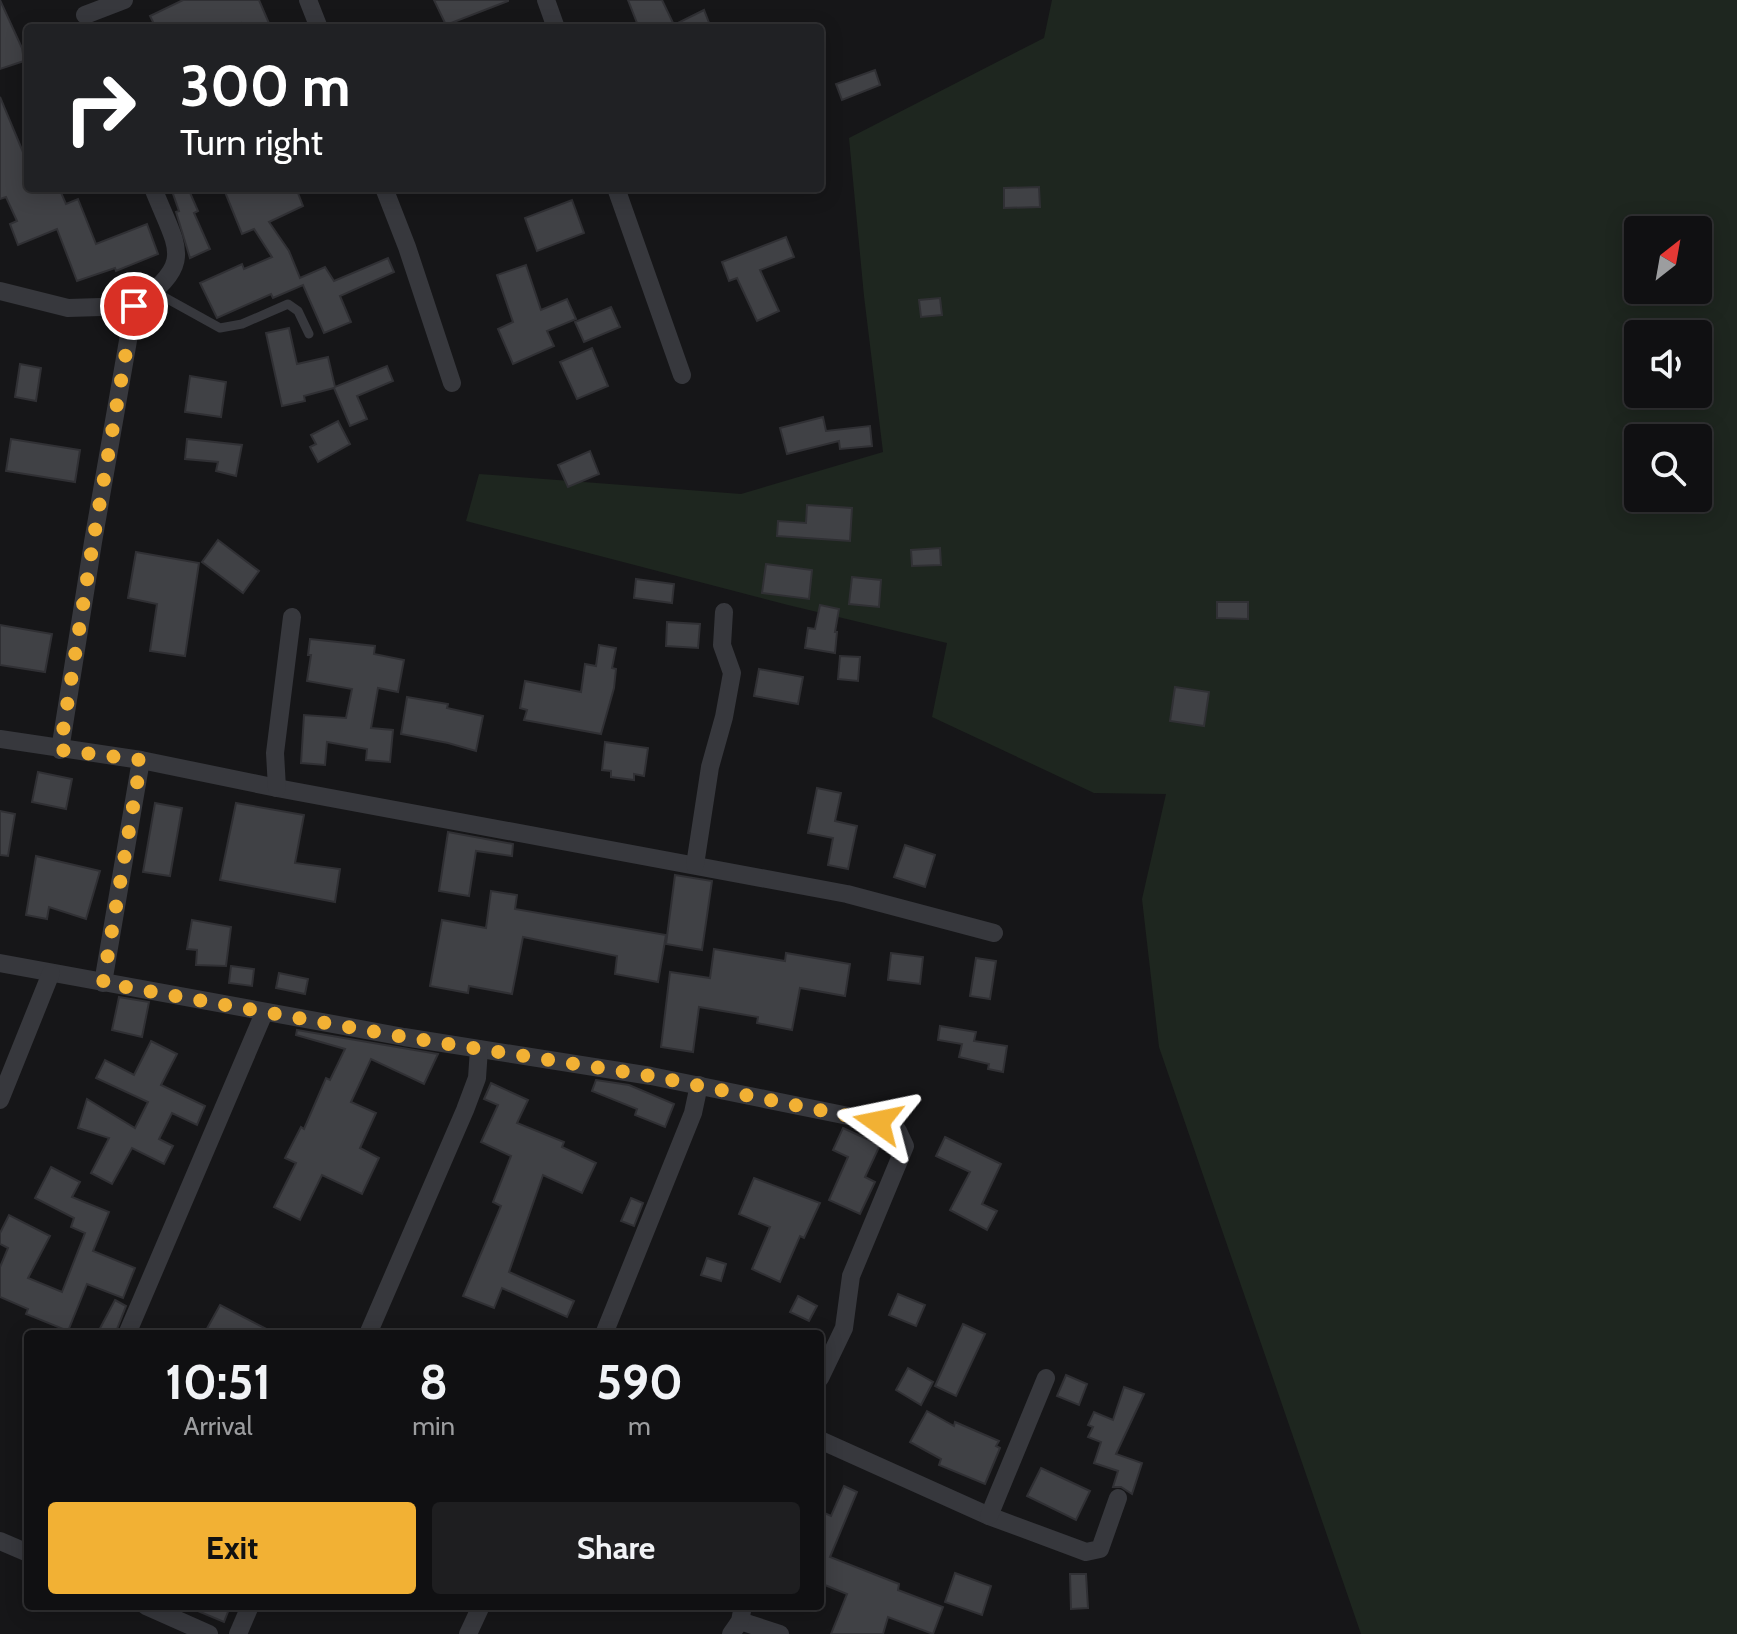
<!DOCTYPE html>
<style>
body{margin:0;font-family:Cabin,sans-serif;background:#1e1e20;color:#f1f3f6;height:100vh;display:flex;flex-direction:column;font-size:30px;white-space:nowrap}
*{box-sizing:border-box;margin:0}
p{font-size:26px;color:#9c9d9f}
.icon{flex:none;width:44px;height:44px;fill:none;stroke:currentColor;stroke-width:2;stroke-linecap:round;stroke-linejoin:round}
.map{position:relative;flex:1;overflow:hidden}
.drawer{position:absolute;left:24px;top:1330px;width:800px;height:280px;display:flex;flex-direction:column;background:#101012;border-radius:8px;box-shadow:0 4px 20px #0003,0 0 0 2px #303032}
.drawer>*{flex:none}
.top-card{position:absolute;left:24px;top:24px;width:800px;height:168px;border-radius:8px;box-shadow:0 4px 20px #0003,0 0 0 2px #303032;background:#202124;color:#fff;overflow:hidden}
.needle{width:52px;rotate:31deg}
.tools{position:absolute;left:1624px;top:216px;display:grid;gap:16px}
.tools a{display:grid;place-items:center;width:88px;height:88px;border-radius:8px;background:#101012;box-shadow:0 4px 20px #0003,0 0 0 2px #303032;font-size:40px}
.pin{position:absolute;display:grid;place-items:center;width:68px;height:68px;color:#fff;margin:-34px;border:4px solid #fff;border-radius:50%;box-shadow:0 2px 8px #0007}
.me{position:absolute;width:88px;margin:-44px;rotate:282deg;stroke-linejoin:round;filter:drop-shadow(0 0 6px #0008)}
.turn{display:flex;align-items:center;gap:28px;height:168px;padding:0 24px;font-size:36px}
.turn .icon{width:104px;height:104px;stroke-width:2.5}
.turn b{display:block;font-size:56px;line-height:68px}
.eta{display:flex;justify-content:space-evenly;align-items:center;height:136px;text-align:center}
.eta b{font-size:48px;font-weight:700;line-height:56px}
.action{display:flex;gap:16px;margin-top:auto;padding:16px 24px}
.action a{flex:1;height:92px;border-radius:8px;background:#f2b134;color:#111;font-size:32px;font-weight:700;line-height:92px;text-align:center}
.action a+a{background:#1e1e20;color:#f1f3f6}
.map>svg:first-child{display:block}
.green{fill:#1e261f;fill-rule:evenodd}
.building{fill:#404145;stroke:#303034;stroke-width:2}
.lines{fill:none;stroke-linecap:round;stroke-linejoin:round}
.lane{stroke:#37383d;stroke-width:9}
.street{stroke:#37383d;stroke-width:18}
.route{stroke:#f2b134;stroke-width:14;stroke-dasharray:0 25.2}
</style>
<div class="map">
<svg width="1737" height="1634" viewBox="0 0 1737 1634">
<rect width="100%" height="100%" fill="#161618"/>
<path class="green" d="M1052,0H1737V1634H1361L1159,1047L1142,899L1166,794L1094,793L932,717L947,643L788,605L466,521L479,474L741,494L883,452L864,296L849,138L1044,38ZM1638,230H1698V290H1638ZM1638,334H1698V394H1638ZM1638,438H1698V498H1638Z"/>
<g class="building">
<polygon points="0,0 22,48 24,61 0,69"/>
<polygon points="183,0 259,0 271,28 243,28 241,23 228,28 156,28 150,16"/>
<polygon points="434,0 508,0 508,1 446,25"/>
<polygon points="628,0 662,0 674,25 704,10 711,28 639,28"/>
<polygon points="875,70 880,85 842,100 836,84"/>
<polygon points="0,97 28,164 28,188 59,188 66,204 78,199 96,244 147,224 158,254 116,271 115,268 77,281 57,229 18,245 10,224 17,221 6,197 0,199"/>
<polygon points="1039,187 1040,207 1004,208 1004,188"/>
<polygon points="171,188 188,188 198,211 194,213 210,249 190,258 176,212 179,211"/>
<polygon points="235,188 296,188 303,206 269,222 289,251 300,278 325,267 334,281 388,258 394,272 340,296 351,322 324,333 303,285 273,298 271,294 217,318 200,283 242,264 244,269 272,257 254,229 242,234 225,192"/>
<polygon points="572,200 584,233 537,251 525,218"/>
<polygon points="786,237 794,257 760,270 779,311 757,321 737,278 729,281 722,262"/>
<polygon points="526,265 541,310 567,299 576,319 547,331 554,346 513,364 498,329 513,322 497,275"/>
<polygon points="940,298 942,315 921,317 919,300"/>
<polygon points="611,307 620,327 584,342 575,322"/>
<polygon points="289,328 297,364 328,357 335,387 387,366 393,381 357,396 367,419 350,426 334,388 304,396 305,401 282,406 266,333"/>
<polygon points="592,348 608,386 577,399 560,362"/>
<polygon points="20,364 41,368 36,401 15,397"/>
<polygon points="190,376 226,382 221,417 185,412"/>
<polygon points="823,417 826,431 870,426 872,446 840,449 839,441 787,454 780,428"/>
<polygon points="338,421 350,444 318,462 310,447 316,444 311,435"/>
<polygon points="11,439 80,450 75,482 6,471"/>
<polygon points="187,439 242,445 236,476 216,471 218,462 185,459"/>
<polygon points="590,451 599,474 568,487 558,465"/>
<polygon points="807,505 852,508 850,541 777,536 778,521 806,523"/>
<polygon points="218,540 259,571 243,593 202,562"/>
<polygon points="940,548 941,565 912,566 911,550"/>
<polygon points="136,552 199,563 185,656 150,651 157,604 128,598"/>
<polygon points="766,564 812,570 809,599 762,593"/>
<polygon points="852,577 881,580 879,607 849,604"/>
<polygon points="636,579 674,584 672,603 634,598"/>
<polygon points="1217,602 1248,602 1248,619 1217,618"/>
<polygon points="820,605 839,609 835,632 837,632 835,653 805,648 808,628 815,629"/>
<polygon points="667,622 700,624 698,648 666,646"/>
<polygon points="0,625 52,634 45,672 0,665"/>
<polygon points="310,639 375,646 374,654 404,660 398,692 378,688 371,728 393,730 390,762 366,760 367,749 327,742 325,765 301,763 304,715 346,718 352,689 307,681 311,655 308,655"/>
<polygon points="599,645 616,648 612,668 616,669 614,688 601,734 524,720 527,710 520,708 525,681 581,692 585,664 596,666"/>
<polygon points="840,656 860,657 858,681 838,679"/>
<polygon points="759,669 803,677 798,704 754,696"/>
<polygon points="1175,687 1209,692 1204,726 1170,721"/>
<polygon points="407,697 448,704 447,708 483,716 476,751 448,743 401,734"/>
<polygon points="605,742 648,748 644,776 634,774 634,780 611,777 611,771 602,770"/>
<polygon points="38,772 72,779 66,809 32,802"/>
<polygon points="817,788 841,793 835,821 857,826 848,869 828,865 833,838 808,833"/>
<polygon points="155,803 182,808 170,876 143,872"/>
<polygon points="236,803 304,815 295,863 340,869 335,902 220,880"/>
<polygon points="0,811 15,814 8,856 0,855"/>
<polygon points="448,832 513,844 512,856 476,851 469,896 439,891"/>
<polygon points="905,845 935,855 925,887 894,877"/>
<polygon points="36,856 100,871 86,919 49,907 47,919 26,915"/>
<polygon points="675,875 712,881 702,950 666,944"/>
<polygon points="491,891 517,895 515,909 666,935 658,982 615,974 617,956 523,937 512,994 469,986 468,993 430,986 442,920 486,928"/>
<polygon points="192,920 231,927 226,966 196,965 197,950 187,949"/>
<polygon points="714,949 785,961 786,953 850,964 845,996 800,988 792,1030 757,1023 758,1017 699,1007 693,1052 661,1047 670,972 710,978"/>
<polygon points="891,953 923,957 920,984 888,980"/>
<polygon points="976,958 996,961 990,999 970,996"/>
<polygon points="231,966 254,969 252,986 229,983"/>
<polygon points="279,973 308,979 305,994 276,988"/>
<polygon points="119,997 149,1002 142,1037 112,1030"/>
<polygon points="940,1026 976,1032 974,1041 1007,1046 1003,1072 988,1069 989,1064 959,1057 962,1044 938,1040"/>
<polygon points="297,1030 438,1054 424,1084 371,1059 351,1102 376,1113 360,1148 379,1158 362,1194 322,1175 300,1220 274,1207 296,1163 285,1158 301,1127 304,1129 326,1078 330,1080 345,1049 296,1035"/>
<polygon points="151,1041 177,1054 161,1085 205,1106 197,1125 172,1113 159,1139 173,1146 164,1164 132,1148 112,1184 91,1173 109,1138 78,1128 87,1099 135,1128 148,1102 96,1078 105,1060 134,1075"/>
<polygon points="596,1080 629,1085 674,1104 665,1127 635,1115 637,1109 592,1091"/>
<polygon points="491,1083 528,1100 517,1123 564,1142 562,1147 596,1163 582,1193 543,1175 509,1272 574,1301 567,1317 502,1288 494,1308 463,1296 501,1206 493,1202 511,1156 481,1142 498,1105 484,1099"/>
<polygon points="843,1128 880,1145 865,1177 875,1182 860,1214 829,1200 848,1157 833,1150"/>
<polygon points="945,1137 1001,1164 982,1204 997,1211 987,1230 950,1210 970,1172 936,1156"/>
<polygon points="51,1167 80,1182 72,1197 109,1212 93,1251 135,1268 123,1298 87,1284 68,1331 26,1314 28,1309 0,1297 0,1267 8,1248 0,1244 0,1233 9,1215 50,1236 28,1278 62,1292 85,1233 71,1227 74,1218 35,1198"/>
<polygon points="754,1178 820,1203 804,1238 800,1236 780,1282 752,1269 770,1227 739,1214"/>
<polygon points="631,1198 643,1203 634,1226 621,1221"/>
<polygon points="707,1258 726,1264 721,1281 701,1275"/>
<polygon points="898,1294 925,1305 916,1326 889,1315"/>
<polygon points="798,1296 817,1306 809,1321 790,1312"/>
<polygon points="115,1300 126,1306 115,1334 97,1334"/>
<polygon points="220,1305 276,1334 204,1334"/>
<polygon points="963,1324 985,1334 956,1396 935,1386"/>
<polygon points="908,1368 933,1382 921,1405 896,1390"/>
<polygon points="1066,1375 1087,1384 1079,1405 1057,1396"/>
<polygon points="1124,1387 1144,1394 1116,1454 1142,1463 1132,1494 1121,1487 1113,1487 1118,1471 1094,1463 1101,1442 1088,1437 1093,1427 1088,1425 1094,1412 1113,1420"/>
<polygon points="927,1411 954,1426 955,1422 999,1441 996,1446 1000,1448 985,1484 939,1465 941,1459 910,1442"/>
<polygon points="1041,1468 1090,1491 1076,1520 1027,1496"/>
<polygon points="844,1486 857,1492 830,1557 899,1584 898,1590 943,1607 933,1634 888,1617 883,1634 831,1634 847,1594 820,1583 820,1511 831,1516"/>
<polygon points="955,1573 991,1586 982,1615 945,1602"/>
<polygon points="1070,1574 1086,1574 1088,1608 1071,1609"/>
<polygon points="186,1606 220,1606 229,1609 224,1622"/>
</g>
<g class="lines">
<polyline class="lane" points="155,292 220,328 242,324 288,304 298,311 309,334"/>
<g class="street">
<polyline points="308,0 319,28"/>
<polyline points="546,0 556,28"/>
<polyline points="85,15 124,0"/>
<polyline points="384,188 407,247 452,383"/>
<polyline points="616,188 682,375"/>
<polyline points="0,291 68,308 134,306"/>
<path d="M134,306C197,262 177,249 153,188"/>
<polyline points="0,739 141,760 277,788 847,894 994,933"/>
<polyline points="60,750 93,542 134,306"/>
<polyline points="277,788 275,753 292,617"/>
<polyline points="695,865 710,767 724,717 732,673 722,645 724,612"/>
<polyline points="0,963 404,1037 651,1076 878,1122 898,1131 905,1146 851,1276 844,1328 820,1378"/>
<polyline points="103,983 141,760"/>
<polyline points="0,1100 51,973"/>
<polyline points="127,1334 264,1013"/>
<polyline points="368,1334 465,1110 477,1078 479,1049"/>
<polyline points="604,1334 693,1113 699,1085"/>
<polyline points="820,1440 989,1516 1086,1552 1100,1549 1118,1498"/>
<polyline points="989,1516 1046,1378"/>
<polyline points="0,1541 28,1553"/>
<polyline points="146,1606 209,1634"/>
<polyline points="740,1621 780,1634"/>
<polyline points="238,1634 250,1606"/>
<polyline points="468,1634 481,1606"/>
<polyline points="731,1634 740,1621 743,1606"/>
</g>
</g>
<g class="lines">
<polyline class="route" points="134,306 93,542 60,750 141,760 103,983 404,1037 651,1076 878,1122"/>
</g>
</svg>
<div class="tools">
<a><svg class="needle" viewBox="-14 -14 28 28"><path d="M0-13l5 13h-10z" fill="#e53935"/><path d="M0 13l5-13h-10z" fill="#9c9d9f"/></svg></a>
<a><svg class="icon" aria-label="sound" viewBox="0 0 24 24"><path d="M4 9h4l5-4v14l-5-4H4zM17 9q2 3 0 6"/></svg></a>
<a><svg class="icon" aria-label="search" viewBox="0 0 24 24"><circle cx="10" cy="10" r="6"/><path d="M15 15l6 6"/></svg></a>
</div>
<div class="pin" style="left:134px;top:306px;background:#d93025"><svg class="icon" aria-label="arrive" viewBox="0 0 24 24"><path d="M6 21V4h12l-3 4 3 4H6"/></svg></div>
<svg class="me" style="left:878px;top:1122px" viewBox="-20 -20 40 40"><path d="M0-17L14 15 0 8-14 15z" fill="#f2b134" stroke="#fff" stroke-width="4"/></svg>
<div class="top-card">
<div class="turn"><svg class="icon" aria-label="right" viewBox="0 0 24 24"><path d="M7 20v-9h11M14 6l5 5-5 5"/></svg><div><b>300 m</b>Turn right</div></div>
</div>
<section class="drawer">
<div class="eta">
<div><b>10:51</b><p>Arrival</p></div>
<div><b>8</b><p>min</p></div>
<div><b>590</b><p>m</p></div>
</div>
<div class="action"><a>Exit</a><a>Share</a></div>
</section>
</div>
